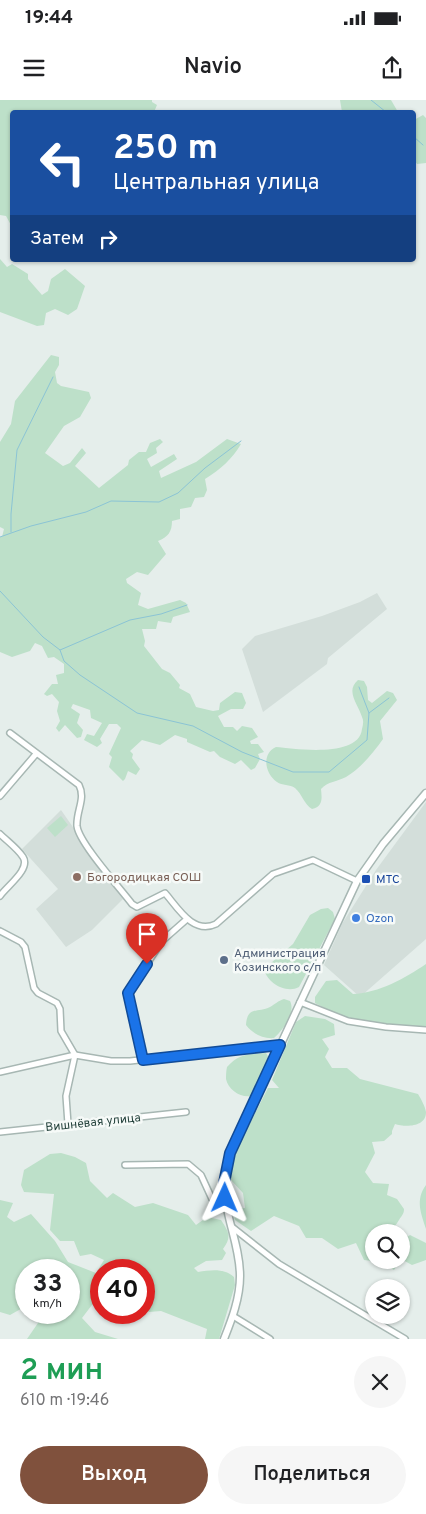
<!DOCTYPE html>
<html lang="ru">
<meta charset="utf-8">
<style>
body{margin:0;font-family:Overpass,sans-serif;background:#f6f6f6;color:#202124;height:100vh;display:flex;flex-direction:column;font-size:19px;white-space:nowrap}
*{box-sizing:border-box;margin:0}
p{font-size:16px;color:#757577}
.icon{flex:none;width:28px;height:28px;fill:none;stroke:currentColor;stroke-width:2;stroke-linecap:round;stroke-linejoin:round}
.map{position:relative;height:1239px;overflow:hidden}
.sheet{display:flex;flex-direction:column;background:#fff;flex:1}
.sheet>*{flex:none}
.guide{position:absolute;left:10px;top:10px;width:406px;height:152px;border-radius:5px;box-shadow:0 1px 4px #0004;background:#1a4fa0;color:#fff;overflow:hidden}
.buttons{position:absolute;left:365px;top:1124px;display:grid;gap:10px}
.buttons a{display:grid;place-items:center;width:45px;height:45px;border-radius:50%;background:#fff;box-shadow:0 1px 4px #0004;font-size:25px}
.speed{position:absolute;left:15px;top:1159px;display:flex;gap:10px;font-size:25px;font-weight:700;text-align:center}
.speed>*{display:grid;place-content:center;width:65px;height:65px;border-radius:50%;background:#fff;box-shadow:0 1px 4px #0004;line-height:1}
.speed small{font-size:12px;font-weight:400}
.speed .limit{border:8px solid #d22;background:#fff;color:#111}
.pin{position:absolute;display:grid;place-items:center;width:42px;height:42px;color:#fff;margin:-51px -21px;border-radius:50% 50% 50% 0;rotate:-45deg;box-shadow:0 0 5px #0007}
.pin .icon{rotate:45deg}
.me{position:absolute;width:55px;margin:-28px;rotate:1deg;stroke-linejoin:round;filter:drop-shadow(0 0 4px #0008)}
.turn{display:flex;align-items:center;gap:18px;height:105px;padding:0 20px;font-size:22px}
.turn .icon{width:65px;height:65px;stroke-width:2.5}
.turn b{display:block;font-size:35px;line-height:42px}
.then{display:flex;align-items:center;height:48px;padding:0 20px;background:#0003;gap:10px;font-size:19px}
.round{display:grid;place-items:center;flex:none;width:52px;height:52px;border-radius:26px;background:#f6f6f6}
.summary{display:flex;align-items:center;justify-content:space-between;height:85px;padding:0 20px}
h1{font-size:30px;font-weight:600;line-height:38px;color:#1e9e55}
.primary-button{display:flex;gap:10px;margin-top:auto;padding:10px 20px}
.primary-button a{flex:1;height:58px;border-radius:30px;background:#80513d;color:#fff;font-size:20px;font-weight:600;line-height:58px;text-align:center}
.primary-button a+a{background:#f6f6f6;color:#202124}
.status{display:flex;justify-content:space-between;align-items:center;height:35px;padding:0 25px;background:#fff;direction:ltr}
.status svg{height:14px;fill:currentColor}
header{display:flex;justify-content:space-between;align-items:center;height:65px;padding:0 20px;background:#fff;font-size:22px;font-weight:600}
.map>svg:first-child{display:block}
.built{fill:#d3deda}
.green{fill:#bde0c9}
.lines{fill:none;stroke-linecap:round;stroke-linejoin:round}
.stream{stroke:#8bc4d5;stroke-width:1}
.minor-casing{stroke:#a7b7b3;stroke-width:8}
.tertiary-casing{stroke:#a7b7b3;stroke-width:9}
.minor{stroke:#fff;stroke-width:5}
.tertiary{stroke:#fff;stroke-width:6}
.route-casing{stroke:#114b97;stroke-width:12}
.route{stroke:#1a73e8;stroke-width:9}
.education-dot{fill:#8d6e63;stroke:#f6faf8;stroke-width:2}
.transit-dot{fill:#1a4fb4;stroke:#f6faf8;stroke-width:2}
.shop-dot{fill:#3f7fe0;stroke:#f6faf8;stroke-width:2}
.service-dot{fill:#5c6f8a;stroke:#f6faf8;stroke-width:2}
.labels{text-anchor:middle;stroke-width:5;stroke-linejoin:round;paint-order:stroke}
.education-label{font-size:12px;fill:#785e54;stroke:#f6faf8;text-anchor:start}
.transit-label{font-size:12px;fill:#164399;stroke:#f6faf8;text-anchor:start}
.shop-label{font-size:12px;fill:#366cbe;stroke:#f6faf8;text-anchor:start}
.service-label{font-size:12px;fill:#4e5e75;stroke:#f6faf8;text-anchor:start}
.street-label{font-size:12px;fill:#23413b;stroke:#f6faf8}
</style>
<div class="status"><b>19:44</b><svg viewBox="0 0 49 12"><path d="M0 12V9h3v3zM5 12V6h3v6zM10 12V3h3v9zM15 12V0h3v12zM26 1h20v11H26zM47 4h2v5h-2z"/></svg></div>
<header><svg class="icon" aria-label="menu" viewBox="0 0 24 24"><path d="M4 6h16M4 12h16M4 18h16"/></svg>Navio<svg class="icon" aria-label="share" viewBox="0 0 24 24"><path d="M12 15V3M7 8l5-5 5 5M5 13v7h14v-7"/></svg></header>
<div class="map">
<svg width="426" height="1239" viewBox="0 0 426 1239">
<rect width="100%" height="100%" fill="#e5eeeb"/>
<g class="built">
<polygon points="377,493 387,509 328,558 327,564 263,612 242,549 255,536 322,516 360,502"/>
<polygon points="426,702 426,839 360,897 324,865 342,824 376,770"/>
<polygon points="61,710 123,799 92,830 66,847 36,809 58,789 22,749"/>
</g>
<g class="green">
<polygon points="0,0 152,0 152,2 157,5 154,12 12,12 12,127 6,116 0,115"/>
<polygon points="340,0 391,0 398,12 342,12"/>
<polygon points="423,15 426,18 426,63 417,64 414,59 415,50 414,45 414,20"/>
<polygon points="0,159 7,167 12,164 28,174 28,179 42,195 48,191 51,179 65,169 85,186 77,209 68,215 55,209 46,213 44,225 37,226 0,212"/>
<path d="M51,255L59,257V265L55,272L57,283L61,286L89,292L91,298L80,317L64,326L45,353L63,366L70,363L82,348L86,353L75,366L99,388L128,365L129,360L139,352H146L150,343L160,339L163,342L156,348L157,353L147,359L151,367L174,354L177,359L159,371L161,378L196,362L227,339L241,344C232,359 221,369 205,379L207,390L204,397L195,398L191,407L180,409V419L172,421C172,432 168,437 158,441L166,454L148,475L137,472L126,479L127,483L141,493L138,505L148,509L180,500L186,503L190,512L173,517L171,523L158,521L156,529H142L145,541L144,546L162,569L170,573L180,585L179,588L190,594L196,607L213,611L219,610L220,603L235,592L242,593L246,603L243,609H231L218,616L224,627H233L237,631L242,626L252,628L258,637L250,641L251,644H258L264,652L258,654L260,659L255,668L251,670L241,660L235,664L220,657L214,651L210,652L187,642V639L175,635L160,645L142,640L130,651L133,654L132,658L140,669L136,675L128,671L125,679L123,681L109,667L112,657L109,654L121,628L117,624H109L100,639L102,643L97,647L84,640L87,634L94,636L102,623L91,618L90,610L73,604L71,608L80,614L77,623L83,630L81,637L77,638L65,625L59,632L56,628L60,621L57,611L59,602L52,594L47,596L44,594L52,584H58L56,575L64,573V564L54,557L48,558L42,546L35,543L30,551L12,557L0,552V437H2L4,429L0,427V342L11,324L15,301Z"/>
<path d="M358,580L364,581L367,587L368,600L372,603L387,591L393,593L397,600L380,621L383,639C373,653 361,668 346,677C337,682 328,681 321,689C322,699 323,706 312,709C304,704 302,694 295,688C290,684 282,686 277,682C265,674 261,654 276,647C296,649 359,658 362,629C363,625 364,621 362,617C358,604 345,591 358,580Z"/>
<polygon points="61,716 68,725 55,737 47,728"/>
<path d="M328,808L333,812L335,819L299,887C286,894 267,883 264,869L293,844L310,815L321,809Z"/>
<path d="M426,858V929L346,919L315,903V897L326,881L337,880L353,894C379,893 405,878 426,864Z"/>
<path d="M284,899L290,901C296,913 283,930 274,938C263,939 253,934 246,925C247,906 258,913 270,907C275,904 278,901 284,899Z"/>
<path d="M305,916L325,919L334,924L335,935L322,939L329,949L325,957L332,968H347L360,979L418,994C421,999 425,1006 426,1012C426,1028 404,1027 395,1024L392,1031V1034L384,1041L372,1042L375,1053L365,1072L373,1083L389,1084L387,1095L397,1099L404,1109C404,1114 402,1115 399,1120C392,1132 387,1132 374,1132V1160H401L394,1170L380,1162L364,1160L356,1143L338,1149L322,1138H306L299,1126L274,1116L251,1131L235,1120L232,1109L245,1108L243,1093L230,1079L232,1058L268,988H279L272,980L296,922Z"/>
<path d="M266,953L269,958C267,972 259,985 251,996C241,998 228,990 226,979C226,976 226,971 227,967C239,954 248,954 266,953Z"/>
<path d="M61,1053L75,1057L86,1063L90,1081L107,1098L113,1093L135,1107L153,1103L188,1115L196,1125L207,1117L221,1120C229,1132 232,1137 223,1149L226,1153L222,1160L206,1161L194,1168L198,1172C211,1170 224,1168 234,1177L235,1185L219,1239H205L207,1229L161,1211L149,1212L144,1207V1170H101V1197H98L82,1218L95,1232L118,1239H27L38,1223L41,1213L69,1212V1170H26V1206L10,1215L0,1212V1100L13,1103L7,1117L14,1122L31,1114L55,1141L68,1162L96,1173L104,1160L91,1154L80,1156L74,1141H60L50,1130L54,1094L24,1092L21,1085L24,1070L50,1054Z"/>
<path d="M426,1085V1129C421,1113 415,1100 426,1085Z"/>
<polygon points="410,1135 426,1143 426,1160 412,1165 401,1159 401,1141"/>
</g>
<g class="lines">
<g class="stream">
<polyline points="371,0 386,12"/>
<polyline points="414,37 423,45"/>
<polyline points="11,432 11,414 17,350 53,277"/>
<polyline points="0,437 31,426 86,412 111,401 159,402 178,393 205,368 241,341"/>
<polyline points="0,491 43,537 60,550 130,520 161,514 187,505"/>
<polyline points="60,550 64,561 80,575 137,613 193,626 242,652 293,672 329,672 367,640 369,613 359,587"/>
<polyline points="369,613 389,598"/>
</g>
<g class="minor-casing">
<g id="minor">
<path d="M10,633L79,685C86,699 76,711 77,726C79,743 120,788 132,804L137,807L165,793C178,808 193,835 216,824L273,774L313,760L357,781"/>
<polyline points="0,696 36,654"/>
<path d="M0,734C7,741 17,748 23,757C31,769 7,786 0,796"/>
<polyline points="0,831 21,842 25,847 34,888 38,893 57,903 60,909 61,931 75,955 66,996 68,1024"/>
<polyline points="300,902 348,921 386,927 426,930"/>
<polyline points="143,960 128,893 162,841 187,819"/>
<polyline points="0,972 75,955 111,961 130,961 280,945"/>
<polyline points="0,1032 186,1012"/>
<polyline points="125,1065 188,1064 201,1075 212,1099 225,1098"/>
<polyline points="232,1127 279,1164 405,1239"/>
<polyline points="233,1216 270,1239"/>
</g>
</g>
<g class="tertiary-casing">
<path id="tertiary" d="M224,1239C232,1219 240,1198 240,1176C240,1144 224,1115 224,1084C224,1074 228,1063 230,1053L357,781L383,744L426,693"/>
</g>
<use href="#minor" class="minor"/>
<use href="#tertiary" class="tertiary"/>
</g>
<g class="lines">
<g class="route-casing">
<polyline id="route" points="147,864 128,893 143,960 280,945 230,1053 224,1083 225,1098"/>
</g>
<use href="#route" class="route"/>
</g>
<circle class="education-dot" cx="77" cy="777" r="5"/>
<rect class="transit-dot" x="361" y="774" width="10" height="10" rx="2.5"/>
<circle class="shop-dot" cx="356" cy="818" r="5"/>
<circle class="service-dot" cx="224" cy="860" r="5"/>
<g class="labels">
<g class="education-label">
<text x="87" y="781">Богородицкая СОШ</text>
</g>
<g class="transit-label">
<text x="376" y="783">МТС</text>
</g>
<g class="shop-label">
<text x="366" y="822">Ozon</text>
</g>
<g class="service-label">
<text x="234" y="857">Администрация<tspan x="234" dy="14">Козинского с/п</tspan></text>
</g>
<g class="street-label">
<text transform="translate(93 1022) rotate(-6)" y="4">Вишнёвая улица</text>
</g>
</g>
</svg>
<div class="buttons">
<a><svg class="icon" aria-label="search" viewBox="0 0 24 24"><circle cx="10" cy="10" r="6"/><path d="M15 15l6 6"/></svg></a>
<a><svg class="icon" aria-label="layers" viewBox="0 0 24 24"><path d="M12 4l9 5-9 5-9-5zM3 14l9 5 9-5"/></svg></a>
</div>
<div class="speed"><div>33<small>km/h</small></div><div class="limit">40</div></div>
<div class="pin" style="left:147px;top:864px;background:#d93025"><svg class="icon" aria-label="arrive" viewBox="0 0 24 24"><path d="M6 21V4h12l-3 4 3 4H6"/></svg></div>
<svg class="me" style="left:225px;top:1098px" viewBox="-20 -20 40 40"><path d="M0-17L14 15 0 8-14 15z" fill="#1a73e8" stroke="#fff" stroke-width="4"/></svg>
<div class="guide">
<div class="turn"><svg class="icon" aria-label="left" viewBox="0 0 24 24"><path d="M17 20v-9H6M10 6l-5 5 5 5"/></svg><div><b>250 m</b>Центральная улица</div></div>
<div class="then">Затем<svg class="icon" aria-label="right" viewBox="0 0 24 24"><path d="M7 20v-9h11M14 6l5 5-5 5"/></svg></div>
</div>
</div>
<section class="sheet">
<div class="summary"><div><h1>2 мин</h1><p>610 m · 19:46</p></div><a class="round"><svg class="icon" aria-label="close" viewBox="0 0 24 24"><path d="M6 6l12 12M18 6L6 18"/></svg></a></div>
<div class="primary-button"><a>Выход</a><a>Поделиться</a></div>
</section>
